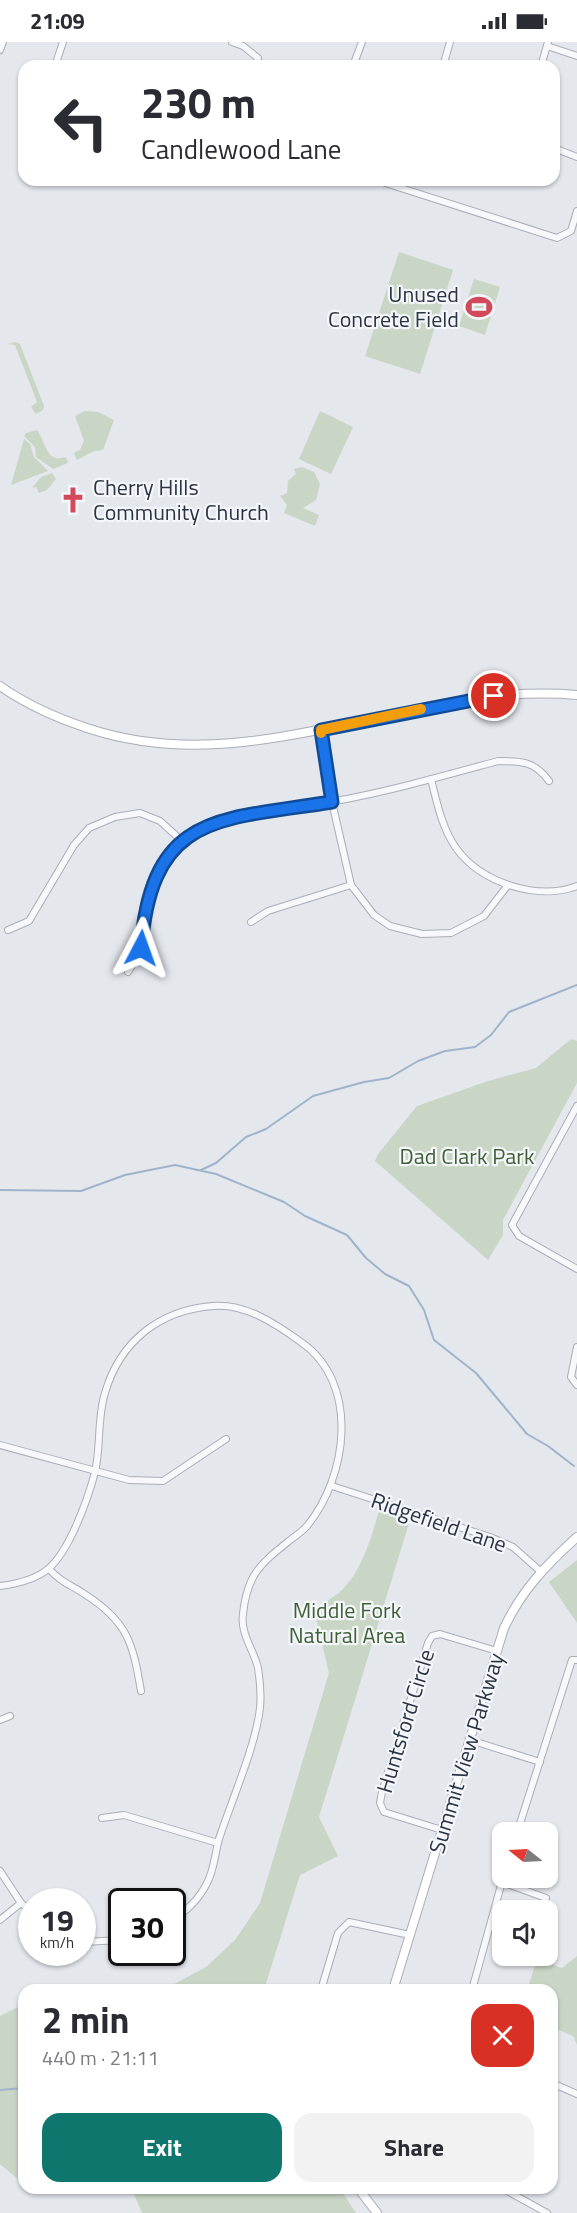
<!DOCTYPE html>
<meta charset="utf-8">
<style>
body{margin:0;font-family:"Titillium Web",sans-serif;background:#f2f2f3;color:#2b2b33;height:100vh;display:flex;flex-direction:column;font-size:22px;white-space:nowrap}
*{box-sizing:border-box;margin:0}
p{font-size:20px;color:#7c7c81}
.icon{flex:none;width:33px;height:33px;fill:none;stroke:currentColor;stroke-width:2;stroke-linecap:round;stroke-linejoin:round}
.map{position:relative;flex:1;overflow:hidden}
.side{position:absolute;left:18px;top:1942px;width:540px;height:210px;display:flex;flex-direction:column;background:#fff;border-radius:18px;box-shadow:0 2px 4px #0004}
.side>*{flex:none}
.hud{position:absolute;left:18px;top:18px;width:542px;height:126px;border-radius:18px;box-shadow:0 2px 4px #0004;background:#fff;color:#2b2b33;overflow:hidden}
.needle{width:39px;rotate:288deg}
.fabs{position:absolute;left:492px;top:1780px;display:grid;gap:12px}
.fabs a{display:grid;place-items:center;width:66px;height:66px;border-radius:12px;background:#fff;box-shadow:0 2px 4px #0004;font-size:30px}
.speed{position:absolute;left:18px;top:1846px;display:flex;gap:12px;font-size:30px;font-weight:700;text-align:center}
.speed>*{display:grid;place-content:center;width:78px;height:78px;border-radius:50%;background:#fff;box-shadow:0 2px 4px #0004;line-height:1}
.speed small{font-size:15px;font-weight:400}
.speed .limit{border:3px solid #111;border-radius:9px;background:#fff;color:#111}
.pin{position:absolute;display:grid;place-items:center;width:51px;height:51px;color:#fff;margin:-26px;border:3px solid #fff;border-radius:50%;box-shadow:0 2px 6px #0007}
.me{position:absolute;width:66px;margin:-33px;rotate:4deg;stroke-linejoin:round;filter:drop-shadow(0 0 4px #0008)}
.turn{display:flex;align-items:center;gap:21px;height:126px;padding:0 24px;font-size:27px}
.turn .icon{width:78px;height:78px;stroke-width:2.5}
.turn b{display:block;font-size:42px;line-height:51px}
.round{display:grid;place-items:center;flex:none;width:63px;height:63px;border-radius:18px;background:#f2f2f3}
.summary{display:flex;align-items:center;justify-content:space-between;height:102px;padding:0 24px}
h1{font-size:36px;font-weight:700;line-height:45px}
.cta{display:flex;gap:12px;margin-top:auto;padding:12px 24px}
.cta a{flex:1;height:69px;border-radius:18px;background:#0f766e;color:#fff;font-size:24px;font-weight:700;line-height:69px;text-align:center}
.cta a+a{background:#f2f2f3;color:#2b2b33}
.status{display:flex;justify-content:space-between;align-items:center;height:42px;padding:0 30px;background:#fff;direction:ltr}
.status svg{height:16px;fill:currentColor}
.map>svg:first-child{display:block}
.green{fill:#c9d6c5}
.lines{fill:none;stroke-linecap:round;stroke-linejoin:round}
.stream{stroke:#9fb4cc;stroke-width:2}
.street-casing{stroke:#a9aeb7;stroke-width:8}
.secondary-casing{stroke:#a9aeb7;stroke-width:10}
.street{stroke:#f7f8fa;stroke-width:6}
.secondary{stroke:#fff;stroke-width:8}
.route-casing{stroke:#114b97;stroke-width:15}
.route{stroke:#1a73e8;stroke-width:10}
.slow{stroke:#f59e0b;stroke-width:10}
.labels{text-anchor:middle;stroke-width:4.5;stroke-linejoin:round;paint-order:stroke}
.poi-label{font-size:22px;fill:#2b3445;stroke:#f4f6f9;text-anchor:end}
.park-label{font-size:22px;fill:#3f6138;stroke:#f4f6f9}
.street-label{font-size:22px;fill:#2b3445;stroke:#f4f6f9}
</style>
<div class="status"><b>21:09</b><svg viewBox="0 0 49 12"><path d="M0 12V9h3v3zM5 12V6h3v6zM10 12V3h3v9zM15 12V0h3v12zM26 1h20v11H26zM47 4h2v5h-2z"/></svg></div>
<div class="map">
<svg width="577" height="2171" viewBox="0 0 577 2171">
<rect width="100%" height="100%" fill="#e4e7ec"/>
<g class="green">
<polygon points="399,210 453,228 420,332 365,314"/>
<polygon points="474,237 500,245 485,293 459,284"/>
<polygon points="15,300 20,302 44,364 43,368 36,372 31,365 37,360 15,303 8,302"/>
<polygon points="85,369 98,370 114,378 103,408 94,409 77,418 74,411 80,408 84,399 75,374"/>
<polygon points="320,369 353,385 331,432 299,417"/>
<path d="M37,388C46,400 46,422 66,415L68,421L53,427L36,415L35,405L24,394L26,391Z"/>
<polygon points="24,397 30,402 34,415 48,429 11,443"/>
<polygon points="302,425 314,430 320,442 316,458 303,466 319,473 315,484 284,471 287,463 280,454 287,451 288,439 296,432 294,427"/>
<polygon points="52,431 56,437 47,448 39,451 36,445 32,446 41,435"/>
<polygon points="571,997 577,999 577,1041 503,1178 503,1193 488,1218 375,1119 378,1112 417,1064 488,1039 536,1026"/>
<path d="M379,1469L410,1478L319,1775L338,1814L300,1833L264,1948H163L206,1925L235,1898L260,1861L329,1631L315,1572C321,1559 334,1557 343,1547C363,1526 371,1496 379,1469Z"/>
<polygon points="577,1518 577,1581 549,1540"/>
<polygon points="577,1914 577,2003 573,1994 552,1985 552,1948 527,1948 537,1917 562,1926"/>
<polygon points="24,1962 24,2142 0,2122 0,1974"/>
<polygon points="127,2147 340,2147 356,2171 142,2171 134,2152"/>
</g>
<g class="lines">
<g class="stream">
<polyline points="201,1128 216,1121 246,1095 266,1087 313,1054 364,1040 389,1036 418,1019 445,1009 475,1005 491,993 509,970 577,943"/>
<polyline points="0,1148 81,1149 125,1133 175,1123 216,1132 284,1160 305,1174 347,1193 366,1216 385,1232 409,1244 424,1268 434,1298 476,1331 527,1392 548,1404 574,1424"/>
<polyline points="0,2048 24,2046"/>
</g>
<g class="street-casing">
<g id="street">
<polyline points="232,0 243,4 258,16 256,24"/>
<polyline points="547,4 577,14"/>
<polyline points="0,8 3,0"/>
<polyline points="55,24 63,0"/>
<polyline points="353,24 362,0"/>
<polyline points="443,24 450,0"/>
<polyline points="541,24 548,0"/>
<polyline points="554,106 577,115"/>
<polyline points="376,138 557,196 571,189 577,169"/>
<polyline points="320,688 332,760 351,843 374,873 390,884 422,892 451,891 484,874 508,843"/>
<path d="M431,737C437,761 442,786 456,806C481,841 538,859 577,844"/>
<polyline points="251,880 268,869 351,843"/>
<polyline points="8,888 29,879 74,803 89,786 115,775 140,771 160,779 182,799"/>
<path d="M128,930C152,896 138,849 166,816C175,804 187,793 201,787C241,770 287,768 330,760C387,750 443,734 498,719C522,719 534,719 549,739"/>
<polyline points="577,1064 512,1183 519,1194 577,1227"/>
<polyline points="577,1305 571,1335 577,1343"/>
<polyline points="0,1403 129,1438 163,1439 226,1397"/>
<polyline points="332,1444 490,1495 513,1505 540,1529"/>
<path d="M49,1527C63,1542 70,1542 86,1553C128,1580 133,1602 141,1649"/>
<path d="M0,1544C16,1542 35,1538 48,1527C69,1510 88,1457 95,1430C101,1405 97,1376 105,1351C120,1299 160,1268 213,1264C245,1261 276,1282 301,1300C360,1341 348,1434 307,1484C302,1490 295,1494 289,1499C260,1522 247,1533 243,1572C240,1592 254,1608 258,1626C260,1638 261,1655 260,1666C256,1703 231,1760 219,1797C215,1811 214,1829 207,1841C200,1856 186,1870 172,1878"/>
<polyline points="0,1678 10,1674"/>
<polyline points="470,1698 540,1720"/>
<polyline points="102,1776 124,1773 218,1801"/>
<polyline points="442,1788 384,1770 380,1761 382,1750 428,1601 432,1594 440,1592 497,1609"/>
<polyline points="517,1791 572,1618 577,1618"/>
<polyline points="0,1829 21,1861 32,1870"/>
<polyline points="502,1840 546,1856"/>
<polyline points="0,1878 21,1861"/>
<polyline points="82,1900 122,1898"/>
<polyline points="321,1948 338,1891 349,1880 410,1893"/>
<polyline points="472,1948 503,1836"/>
<polyline points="552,2041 577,2052"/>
<polyline points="502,2146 547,2171"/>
</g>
</g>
<g class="secondary-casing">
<g id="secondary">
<path d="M0,644C27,663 59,677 90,687C257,741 411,638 577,653"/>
<path d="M393,1948L504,1586C522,1548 546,1523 577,1495"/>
<polyline points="358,2146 377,2171"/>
</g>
</g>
<use href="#street" class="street"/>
<use href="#secondary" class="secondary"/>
</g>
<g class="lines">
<g class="route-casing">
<path id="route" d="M141,906C152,770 219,778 332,760L321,688L494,654"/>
</g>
<use href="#route" class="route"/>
<polyline class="slow" points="321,691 321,688 421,667"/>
</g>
<defs>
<g id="stadium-bare" transform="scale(2.07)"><path d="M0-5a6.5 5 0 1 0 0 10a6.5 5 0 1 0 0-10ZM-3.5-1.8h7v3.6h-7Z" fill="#d1495b" stroke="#f4f6f9" stroke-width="2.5" paint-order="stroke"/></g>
<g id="church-bare" transform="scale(2.07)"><path d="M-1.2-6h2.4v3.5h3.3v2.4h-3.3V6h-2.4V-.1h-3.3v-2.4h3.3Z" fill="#d1495b" stroke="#f4f6f9" stroke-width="2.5" paint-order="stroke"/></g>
</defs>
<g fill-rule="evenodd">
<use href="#stadium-bare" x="479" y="265"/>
<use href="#church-bare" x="73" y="458"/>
</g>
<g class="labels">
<g class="poi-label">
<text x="459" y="260">Unused<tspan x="459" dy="25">Concrete Field</tspan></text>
<text x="93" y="453" text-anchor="start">Cherry Hills<tspan x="93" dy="25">Community Church</tspan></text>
</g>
<g class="park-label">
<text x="467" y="1122">Dad Clark Park</text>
<text x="347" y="1576">Middle Fork<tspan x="347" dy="25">Natural Area</tspan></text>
</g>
<g class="street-label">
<text transform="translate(439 1480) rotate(19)" y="8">Ridgefield Lane</text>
<text transform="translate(405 1679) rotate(-73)" y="8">Huntsford Circle</text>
<text transform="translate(466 1711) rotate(-73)" y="8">Summit View Parkway</text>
</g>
</g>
</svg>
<div class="fabs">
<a><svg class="needle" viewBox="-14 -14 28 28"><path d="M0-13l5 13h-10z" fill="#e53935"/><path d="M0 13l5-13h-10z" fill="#7c7c81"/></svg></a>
<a><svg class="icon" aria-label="sound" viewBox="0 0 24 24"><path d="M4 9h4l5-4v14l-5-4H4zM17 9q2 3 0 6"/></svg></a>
</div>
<div class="speed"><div>19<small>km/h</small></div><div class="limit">30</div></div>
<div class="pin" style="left:494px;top:654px;background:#d93025"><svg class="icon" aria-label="arrive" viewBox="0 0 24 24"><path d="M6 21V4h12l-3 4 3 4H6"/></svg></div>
<svg class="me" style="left:141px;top:906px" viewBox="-20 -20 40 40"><path d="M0-17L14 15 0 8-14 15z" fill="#1a73e8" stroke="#fff" stroke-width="4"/></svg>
<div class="hud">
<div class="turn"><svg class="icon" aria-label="left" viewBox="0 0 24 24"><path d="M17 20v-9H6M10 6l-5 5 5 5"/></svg><div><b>230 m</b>Candlewood Lane</div></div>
</div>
<section class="side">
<div class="summary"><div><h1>2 min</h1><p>440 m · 21:11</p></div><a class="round" style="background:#d93025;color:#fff"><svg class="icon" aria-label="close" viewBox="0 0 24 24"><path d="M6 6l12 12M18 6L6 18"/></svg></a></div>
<div class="cta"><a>Exit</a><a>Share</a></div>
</section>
</div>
